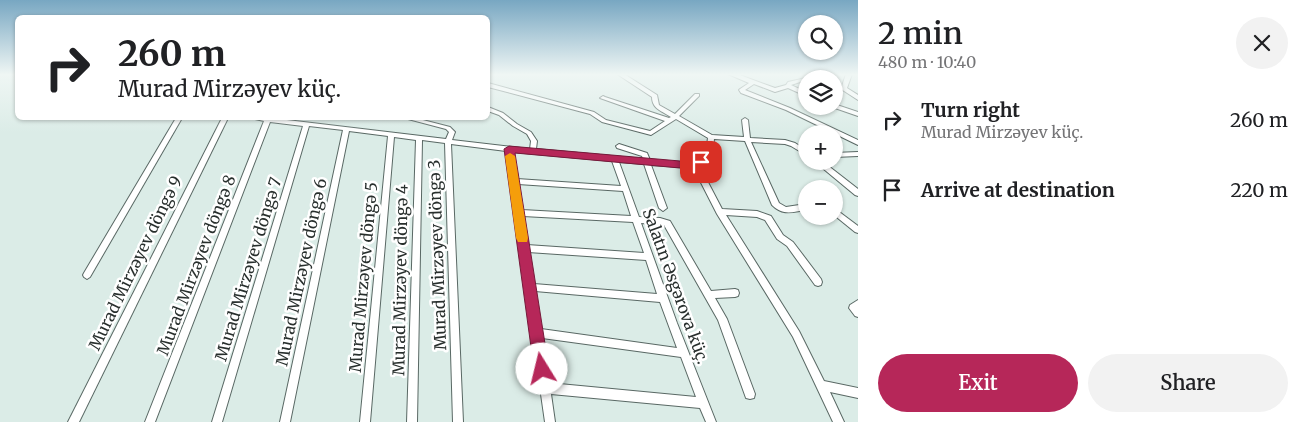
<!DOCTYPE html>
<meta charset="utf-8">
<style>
body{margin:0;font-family:Merriweather,serif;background:#f2f2f2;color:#202124;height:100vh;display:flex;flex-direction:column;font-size:19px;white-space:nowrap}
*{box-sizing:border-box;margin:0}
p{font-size:16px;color:#757577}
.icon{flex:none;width:28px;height:28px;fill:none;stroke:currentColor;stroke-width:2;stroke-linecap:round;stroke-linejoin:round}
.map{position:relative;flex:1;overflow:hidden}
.side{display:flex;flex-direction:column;background:#fff;width:450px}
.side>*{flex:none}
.guide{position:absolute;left:15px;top:15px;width:475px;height:105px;border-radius:8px;box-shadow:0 1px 4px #0004;background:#fff;color:#202124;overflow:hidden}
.fabs{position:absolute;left:798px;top:15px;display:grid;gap:10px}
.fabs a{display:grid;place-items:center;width:45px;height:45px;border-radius:50%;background:#fff;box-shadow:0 1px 4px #0004;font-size:25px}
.pin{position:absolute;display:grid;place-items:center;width:42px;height:42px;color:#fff;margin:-21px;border-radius:10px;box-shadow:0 2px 8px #0006}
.me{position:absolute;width:55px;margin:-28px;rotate:351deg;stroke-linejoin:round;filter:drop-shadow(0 0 4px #0008)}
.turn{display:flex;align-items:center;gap:18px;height:105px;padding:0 20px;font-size:22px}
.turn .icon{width:65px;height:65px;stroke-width:2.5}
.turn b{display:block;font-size:35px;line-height:42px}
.round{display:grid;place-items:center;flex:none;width:52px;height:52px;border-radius:26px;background:#f2f2f2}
.overview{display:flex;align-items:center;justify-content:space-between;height:85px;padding:0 20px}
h1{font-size:30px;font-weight:600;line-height:38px}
.button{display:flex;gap:10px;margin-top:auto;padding:10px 20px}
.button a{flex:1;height:58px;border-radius:30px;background:#b62759;color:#fff;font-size:20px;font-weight:600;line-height:58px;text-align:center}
.button a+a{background:#f2f2f2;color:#202124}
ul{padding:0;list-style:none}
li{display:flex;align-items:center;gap:15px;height:70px;padding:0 20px}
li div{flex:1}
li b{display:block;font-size:19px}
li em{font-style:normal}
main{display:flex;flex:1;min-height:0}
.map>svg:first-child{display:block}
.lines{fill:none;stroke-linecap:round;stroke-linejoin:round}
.minor-casing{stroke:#596864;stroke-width:2}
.minor{fill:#fff;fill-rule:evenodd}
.route{fill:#b62759;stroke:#76193a}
.slow{fill:#f59e0b}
.labels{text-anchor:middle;stroke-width:5;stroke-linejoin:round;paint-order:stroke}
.street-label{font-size:16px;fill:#282f2d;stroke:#fff}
</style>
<main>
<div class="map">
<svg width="858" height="422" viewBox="0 0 858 422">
<rect width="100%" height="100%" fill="#dbece7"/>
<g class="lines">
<g class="minor-casing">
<g id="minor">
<path d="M617,74H624L657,95L659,105L675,114L695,94H699V96L679,116L712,135L744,137L742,120L745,118L748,120L750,138L785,140L795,143L806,150V155L791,146L785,144L751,142L779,203L786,207L806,204V210C792,212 783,216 772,205L745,141L714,139C713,151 711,161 699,165L722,209L757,211L771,216L783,235L793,242L821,279L822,282L821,285L818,286L815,285L787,246L777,239L765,220L757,217L726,215L799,331L824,381L858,388V398L830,392L844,422H833L793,337L717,214L693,167H680L651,165L667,208L663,211L659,208L644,164L619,162L639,217L660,218L670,221L711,291L735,289L738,290L739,293L738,296L735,297L715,298L727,319L755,394L754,398L750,399L746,398L718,320L664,225L641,223L677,323L716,422H706L700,408L551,394L555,422H545L506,151L451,144L463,422H453L445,143L422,140L417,422H407L416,140L394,137L370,422H360L388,136L349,131L290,422H280L343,130L309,126L222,422H212L303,126L270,122L155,422H145L264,121L255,119L254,118H270L446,139L449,132L446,129L408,119L407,118H415L450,127L455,132L452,140L530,149L531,141L527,134L513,126L499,115L488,111V107L503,113L517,124L531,132L537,141L536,149L643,159L642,156L617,148L616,146L619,144L647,153L650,160C662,161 695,168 703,157C707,152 707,144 708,138L676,119L651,135L602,122L590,114L488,87V83L594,112L606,120L650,131L665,121L600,98L603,96L605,97L669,118L671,117C662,111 652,109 652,97ZM513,152L612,161L621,186L517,179ZM518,184L623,191L631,216L522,210ZM523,216L633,222L644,253L527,245ZM528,252L646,260L657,294L534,284ZM535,291L660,302L677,348L541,329ZM542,338L681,357L696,397L549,383Z"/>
<polygon points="728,74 737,74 775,88 786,85 788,82 819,75 819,77 806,79 806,80 791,85 806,92 806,96 788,88 775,92 754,84 745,90 790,108 858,140 858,145 786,110 741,93 739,90 740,89 749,83"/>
<polygon points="846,74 852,74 847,88 858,95 858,100 841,89"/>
<polygon points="834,104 858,112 858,116 832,107 831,106 834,106"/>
<polygon points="176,118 182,118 90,277 87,279 84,277 83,275 84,273"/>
<polygon points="222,118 228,118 79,422 68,422"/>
<polygon points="858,152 858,156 834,157 834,153"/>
<polygon points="814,161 822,161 858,189 858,196 855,195"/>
<polygon points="834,208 858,226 858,233 855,232 834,215"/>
<polygon points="858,300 858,317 855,316 849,308 850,305"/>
</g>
</g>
<use href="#minor" class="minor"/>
</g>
<linearGradient id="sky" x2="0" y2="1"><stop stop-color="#78a7c2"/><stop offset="0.56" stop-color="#eff6f4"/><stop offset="1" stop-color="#eff6f4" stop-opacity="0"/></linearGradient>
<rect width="858" height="133" fill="url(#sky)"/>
<polygon class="route" points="509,146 680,161 701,158 706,162 701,165 680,168 515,153 549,369 547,374 542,376 537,374 534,369 504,149"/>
<polygon class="slow" points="510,153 515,156 528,238 527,242 518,242 516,238 505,156"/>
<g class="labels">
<g class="street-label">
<text transform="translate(437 255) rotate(-92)" y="6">Murad Mirzəyev döngə 3</text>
<text transform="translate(135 263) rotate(-64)" y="6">Murad Mirzəyev döngə 9</text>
<text transform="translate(196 265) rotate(-69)" y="6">Murad Mirzəyev döngə 8</text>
<text transform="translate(248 269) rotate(-73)" y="6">Murad Mirzəyev döngə 7</text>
<text transform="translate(301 272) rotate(-78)" y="6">Murad Mirzəyev döngə 6</text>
<text transform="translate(363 277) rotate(-85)" y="6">Murad Mirzəyev döngə 5</text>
<text transform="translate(400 280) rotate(-89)" y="6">Murad Mirzəyev döngə 4</text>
<text transform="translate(676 286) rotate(70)" y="6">Salatın Əsgərova küç.</text>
</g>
</g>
</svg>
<div class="fabs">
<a><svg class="icon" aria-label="search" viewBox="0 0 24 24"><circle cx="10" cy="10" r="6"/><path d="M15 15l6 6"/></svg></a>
<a><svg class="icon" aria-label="layers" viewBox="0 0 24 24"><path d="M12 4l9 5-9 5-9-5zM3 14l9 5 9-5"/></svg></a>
<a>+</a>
<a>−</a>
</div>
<div class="pin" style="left:701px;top:162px;background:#d93025"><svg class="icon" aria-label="arrive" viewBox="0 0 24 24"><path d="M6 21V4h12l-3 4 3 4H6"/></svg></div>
<svg class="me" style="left:542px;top:369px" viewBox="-20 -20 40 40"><circle r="19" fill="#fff"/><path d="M0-13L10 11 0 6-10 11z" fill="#b62759"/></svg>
<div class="guide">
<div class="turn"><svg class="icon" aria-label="right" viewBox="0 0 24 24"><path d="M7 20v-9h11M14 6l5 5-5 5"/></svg><div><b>260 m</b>Murad Mirzəyev küç.</div></div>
</div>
</div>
<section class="side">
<div class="overview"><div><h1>2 min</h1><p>480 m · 10:40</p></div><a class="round"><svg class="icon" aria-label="close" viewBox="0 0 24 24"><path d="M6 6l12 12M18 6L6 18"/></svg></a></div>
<ul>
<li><svg class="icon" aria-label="right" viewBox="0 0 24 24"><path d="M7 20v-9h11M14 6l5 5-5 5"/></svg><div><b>Turn right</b><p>Murad Mirzəyev küç.</p></div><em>260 m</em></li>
<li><svg class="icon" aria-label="arrive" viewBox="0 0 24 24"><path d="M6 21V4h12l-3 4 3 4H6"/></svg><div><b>Arrive at destination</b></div><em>220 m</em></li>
</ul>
<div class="button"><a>Exit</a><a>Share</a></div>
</section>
</main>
